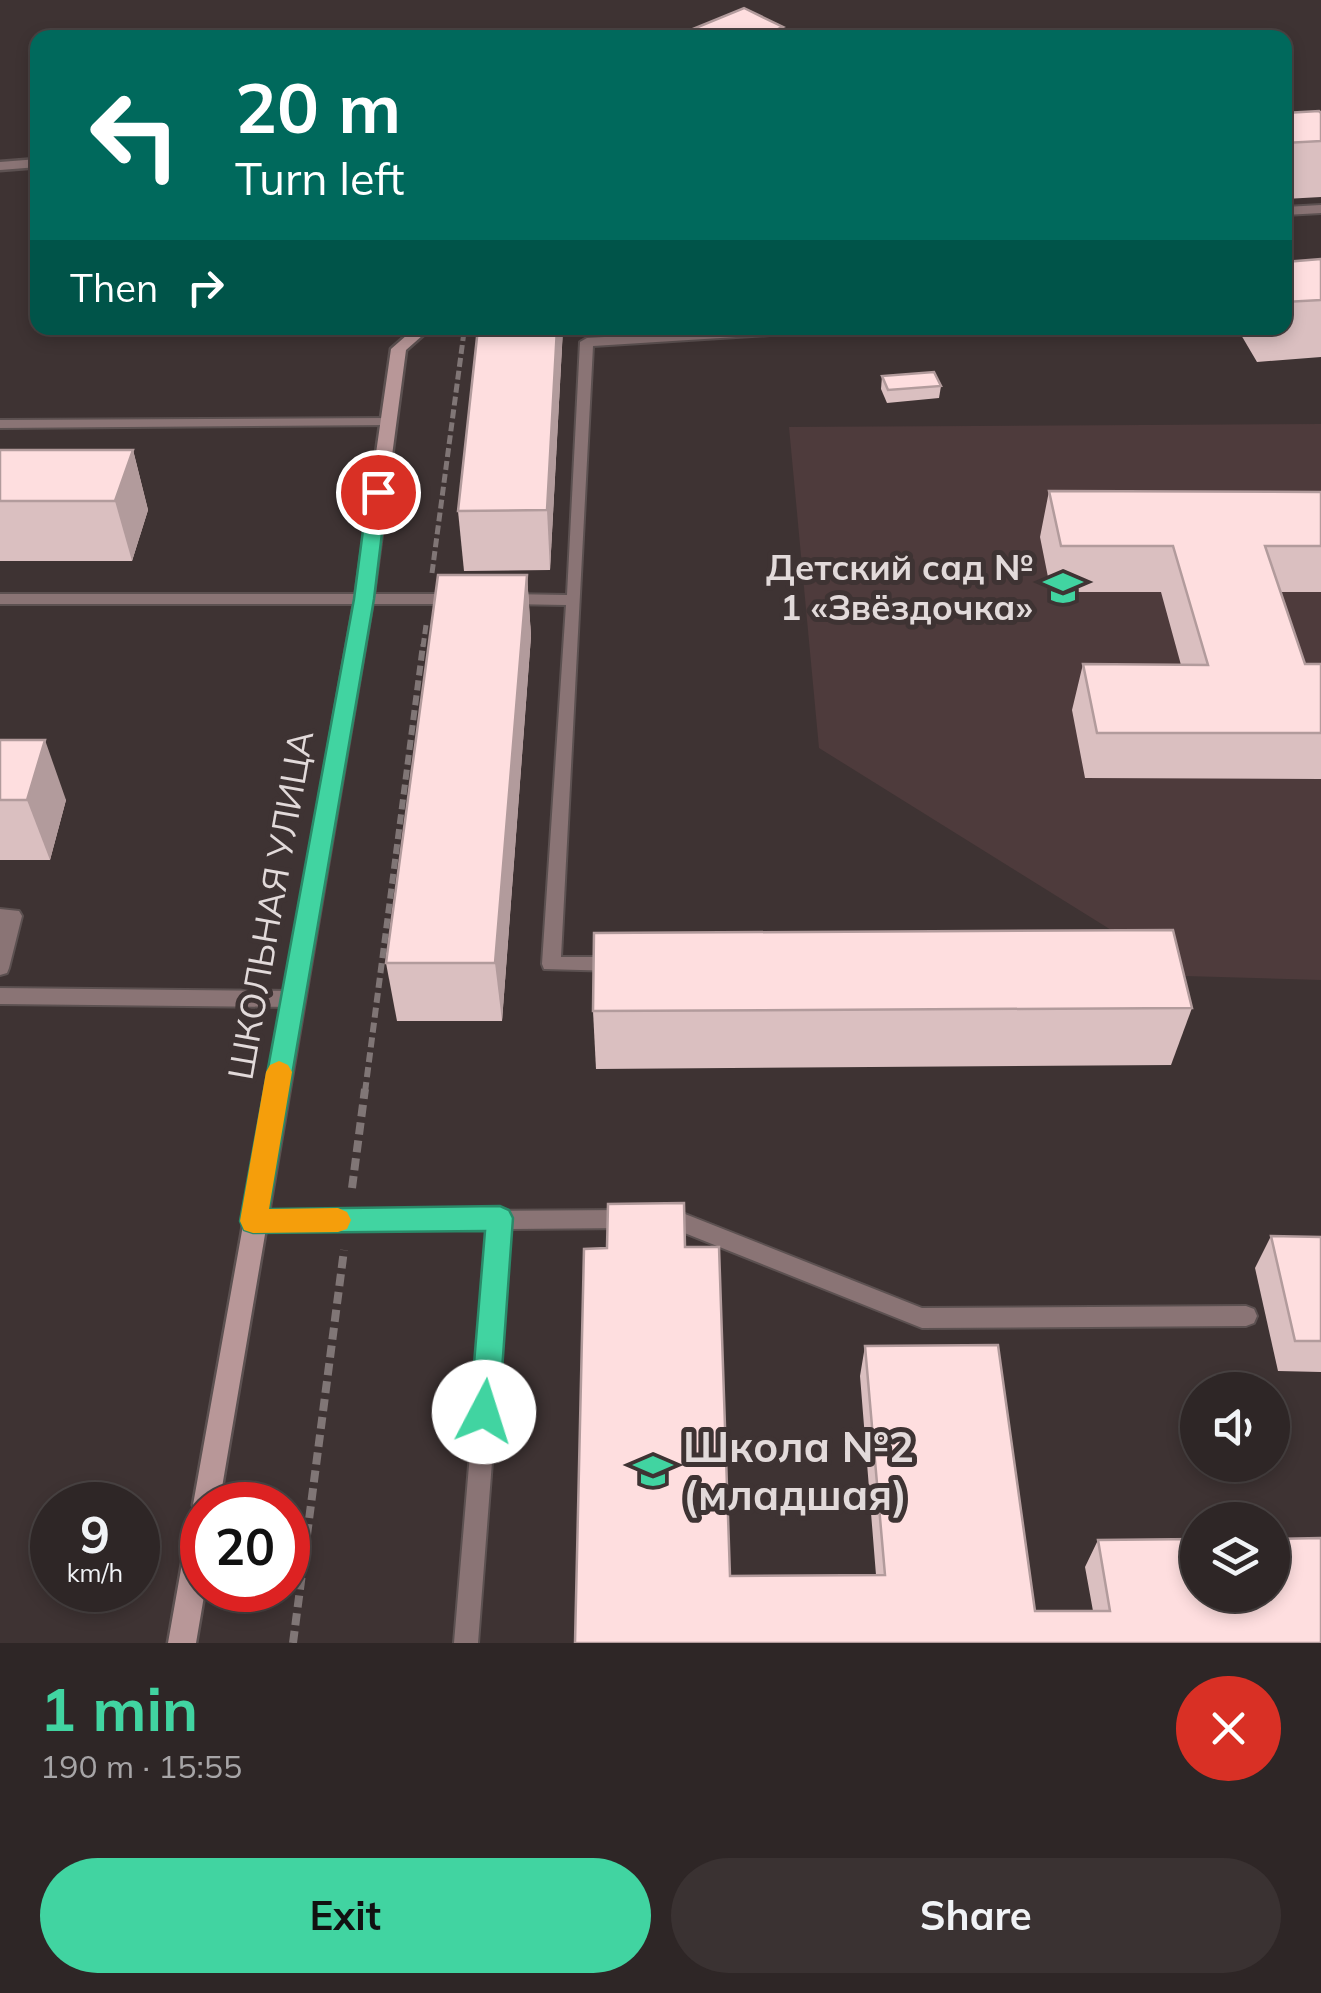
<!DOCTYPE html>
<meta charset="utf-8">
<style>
body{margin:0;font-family:Mulish,sans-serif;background:#3a3232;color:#f1f3f6;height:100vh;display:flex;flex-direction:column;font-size:38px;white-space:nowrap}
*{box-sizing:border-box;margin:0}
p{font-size:32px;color:#a7a5a7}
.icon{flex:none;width:55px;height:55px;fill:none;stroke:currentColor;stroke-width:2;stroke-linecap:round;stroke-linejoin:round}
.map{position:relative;height:1643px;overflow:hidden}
.panel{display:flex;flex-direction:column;background:#2e2626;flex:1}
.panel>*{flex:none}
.banner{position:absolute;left:30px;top:30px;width:1262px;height:305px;border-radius:20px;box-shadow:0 5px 15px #0003,0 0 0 2px #494343;background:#00695c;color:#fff;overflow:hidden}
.tools{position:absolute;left:1180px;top:1372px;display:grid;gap:20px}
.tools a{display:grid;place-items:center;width:110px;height:110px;border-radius:50%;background:#2e2626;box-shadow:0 5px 15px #0003,0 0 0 2px #494343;font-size:50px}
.speed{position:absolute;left:30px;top:1482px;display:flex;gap:20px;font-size:50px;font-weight:700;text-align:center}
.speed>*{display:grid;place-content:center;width:130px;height:130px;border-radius:50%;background:#2e2626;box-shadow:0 5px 15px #0003,0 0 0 2px #494343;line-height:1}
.speed small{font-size:25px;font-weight:400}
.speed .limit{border:15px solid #d22;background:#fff;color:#111}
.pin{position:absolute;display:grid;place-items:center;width:85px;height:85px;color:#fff;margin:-42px;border:5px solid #fff;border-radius:50%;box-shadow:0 2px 10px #0007}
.me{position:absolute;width:110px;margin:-55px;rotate:5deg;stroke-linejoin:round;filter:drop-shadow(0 0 8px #0008)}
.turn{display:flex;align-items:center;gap:35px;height:210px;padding:0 40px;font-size:45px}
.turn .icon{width:130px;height:130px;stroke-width:2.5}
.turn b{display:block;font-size:70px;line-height:85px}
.then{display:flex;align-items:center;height:95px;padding:0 40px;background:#0003;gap:20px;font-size:38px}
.round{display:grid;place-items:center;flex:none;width:105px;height:105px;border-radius:52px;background:#3a3232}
.overview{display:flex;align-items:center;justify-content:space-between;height:170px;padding:0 40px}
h1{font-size:60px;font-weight:700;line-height:75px;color:#41d4a1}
.action{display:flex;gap:20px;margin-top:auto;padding:20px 40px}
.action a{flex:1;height:115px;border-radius:60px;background:#41d4a1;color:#111;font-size:40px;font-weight:700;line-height:115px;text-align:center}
.action a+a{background:#3a3232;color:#f1f3f6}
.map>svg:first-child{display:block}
.built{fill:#4e3b3c}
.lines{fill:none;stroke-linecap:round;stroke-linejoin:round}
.lane-casing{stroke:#5c5151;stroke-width:4}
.street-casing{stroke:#5c5151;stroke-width:5}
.secondary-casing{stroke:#5c5151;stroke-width:5}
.path-far2{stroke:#807676;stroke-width:5;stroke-dasharray:9 4;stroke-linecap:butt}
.path-far1{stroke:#807676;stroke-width:6;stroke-dasharray:10 5;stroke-linecap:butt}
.path{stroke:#807676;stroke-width:8;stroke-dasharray:12 6;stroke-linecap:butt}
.lane{fill:#8a7475;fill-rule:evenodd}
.street{fill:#8a7475;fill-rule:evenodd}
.secondary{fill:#b89798;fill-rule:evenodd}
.wall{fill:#dabfc0}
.shaded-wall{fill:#b29b9c}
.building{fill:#fededf;stroke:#b29b9c;stroke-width:2.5}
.route{fill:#41d4a1;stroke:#2a8a69;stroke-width:2.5}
.slow{fill:#f59e0b}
.labels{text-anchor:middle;stroke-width:10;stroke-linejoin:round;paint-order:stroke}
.poi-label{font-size:35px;font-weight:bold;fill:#e2dada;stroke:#3e3333;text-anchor:end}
.street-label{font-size:35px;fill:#e2dada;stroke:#3e3333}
.near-poi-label{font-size:42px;font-weight:bold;fill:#e2dada;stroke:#3e3333;text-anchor:start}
</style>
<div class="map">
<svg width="1321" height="1643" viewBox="0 0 1321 1643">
<rect width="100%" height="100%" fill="#3e3333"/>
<polygon class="built" points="1321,424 1321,980 1185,976 819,748 789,427"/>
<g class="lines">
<g class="lane-casing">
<g id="lane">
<polygon points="1321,205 1321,213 1285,215 1285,207"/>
<polygon points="760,328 824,328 817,332 593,346 561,957 616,957 623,959 625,964 623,969 616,971 544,969 542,964 566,605 504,604 496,599 504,594 567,595 580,342 587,338"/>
<polygon points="387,418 392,419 392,425 0,428 0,420"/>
<polygon points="0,594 458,594 466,599 458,604 0,604"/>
<polygon points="0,909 19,911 22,916 9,968 7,973 0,975"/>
<polygon points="0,988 292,991 299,994 302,999 299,1004 292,1007 0,1004"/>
<polygon points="628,1210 635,1212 638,1219 635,1226 628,1228 510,1229 478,1643 454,1643 489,1229 253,1230 246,1228 243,1221 246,1214 253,1212"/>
<polygon points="664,1210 680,1212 922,1308 1246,1306 1254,1309 1257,1316 1254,1323 1246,1326 922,1328 672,1228 657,1226 654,1219 657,1212"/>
</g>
</g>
<g class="street-casing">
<polygon id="street" points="38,159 38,167 0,170 0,162"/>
</g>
<g class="secondary-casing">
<polygon id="secondary" points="415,328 431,328 406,350 373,599 219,1505 202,1505 205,1590 196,1643 168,1643 189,1524 196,1513 193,1505 355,599 391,349"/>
</g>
<g class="path-far2">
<polyline points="432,573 464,332 473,328"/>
<polyline points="423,647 426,625"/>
</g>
<polyline class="path-far1" points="365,1092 423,645"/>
<g class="path">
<polyline points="352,1188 365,1089"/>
<polyline points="293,1643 344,1250"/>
</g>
<use href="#lane" class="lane"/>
<use href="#street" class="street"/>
<use href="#secondary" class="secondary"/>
</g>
<g class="wall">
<polygon points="1285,113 1321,113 1321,197 1285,199"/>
<polygon points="1321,259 1321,357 1257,362 1237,328 1285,328 1285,262"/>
<polygon points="478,328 563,328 550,570 464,571 458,511"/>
<polygon points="882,376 941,386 939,398 887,403 881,389"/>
<polygon points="0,450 133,450 148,510 132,561 0,561"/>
<polygon points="1049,491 1321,492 1321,592 1281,592 1305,664 1321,664 1321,779 1085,778 1072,710 1083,664 1181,665 1161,592 1051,592 1040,537"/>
<polygon points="527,575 531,636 502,1021 397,1021 386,963"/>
<polygon points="0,740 66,800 50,860 0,860"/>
<polygon points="1192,1008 1171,1065 596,1069 593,1011"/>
<polygon points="1271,1236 1321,1237 1321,1372 1278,1371 1255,1268"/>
<polygon points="685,1247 730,1576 876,1575 860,1376 865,1346 1035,1611 1093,1611 1085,1567 1098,1540 1321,1643 575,1643"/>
</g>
<g class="shaded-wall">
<polygon points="783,27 783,38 758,38"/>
<polygon points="557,328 563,328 550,570 547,510"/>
<polygon points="133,450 148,510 132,561 115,501"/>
<polygon points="527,575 531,636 502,1021 495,963"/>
<polygon points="45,740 66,800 50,860 27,800"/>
</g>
<g class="building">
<polygon points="744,8 783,27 758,38 671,38"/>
<polygon points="1319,111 1321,113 1321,141 1285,143 1285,113"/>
<polygon points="1321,259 1321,300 1285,302 1285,262"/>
<polygon points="478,328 557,328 547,510 458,511"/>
<polygon points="934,372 941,386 888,390 882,376"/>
<polygon points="0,450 133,450 115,501 0,501"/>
<polygon points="1049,491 1321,492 1321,546 1265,546 1305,664 1321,664 1321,733 1097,733 1083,664 1208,665 1173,546 1061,546"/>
<polygon points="438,575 527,575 495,963 386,963"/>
<polygon points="0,740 45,740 27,800 0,800"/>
<polygon points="1173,930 1192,1008 593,1011 594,933"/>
<polygon points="684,1203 685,1247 719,1247 730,1576 885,1575 865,1346 998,1345 1035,1611 1110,1611 1098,1540 1198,1539 1198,1595 1272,1595 1272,1539 1321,1538 1321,1643 575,1643 584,1249 607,1248 608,1204"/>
<polygon points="1271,1236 1321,1237 1321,1341 1295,1341"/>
</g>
<polygon class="route" points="378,487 387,492 374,599 269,1209 500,1206 509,1210 513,1218 499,1412 495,1421 484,1426 474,1421 470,1412 485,1231 253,1233 244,1230 240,1221 354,599 368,492"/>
<polygon class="slow" points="279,1061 288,1065 292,1072 269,1209 338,1208 347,1212 351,1220 347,1229 338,1232 253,1233 244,1230 240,1221 266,1072 270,1065"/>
<defs>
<g id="school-bare" transform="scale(3)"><path d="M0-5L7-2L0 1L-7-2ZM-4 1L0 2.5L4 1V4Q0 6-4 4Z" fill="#41d4a1" stroke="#3e3333" stroke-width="2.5" paint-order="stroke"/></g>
</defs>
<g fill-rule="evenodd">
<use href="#school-bare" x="1063" y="588"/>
<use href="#school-bare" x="653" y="1471"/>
</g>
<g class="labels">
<g class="poi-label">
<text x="1033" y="580">Детский сад №<tspan x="1033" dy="40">1 «Звёздочка»</tspan></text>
</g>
<g class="street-label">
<text transform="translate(271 905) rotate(-80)" y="12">ШКОЛЬНАЯ УЛИЦА</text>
</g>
<g class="near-poi-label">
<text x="683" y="1462">Школа №2<tspan x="683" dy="48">(младшая)</tspan></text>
</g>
</g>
</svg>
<div class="tools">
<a><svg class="icon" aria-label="sound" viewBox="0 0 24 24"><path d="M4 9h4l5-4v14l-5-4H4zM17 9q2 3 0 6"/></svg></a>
<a><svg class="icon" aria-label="layers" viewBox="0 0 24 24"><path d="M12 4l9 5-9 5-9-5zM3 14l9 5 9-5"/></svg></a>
</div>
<div class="speed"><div>9<small>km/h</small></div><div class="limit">20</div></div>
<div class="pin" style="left:378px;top:492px;background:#d93025"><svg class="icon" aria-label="arrive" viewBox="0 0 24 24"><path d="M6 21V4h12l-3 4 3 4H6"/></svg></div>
<svg class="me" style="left:484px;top:1412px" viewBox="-20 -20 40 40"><circle r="19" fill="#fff"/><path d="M0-13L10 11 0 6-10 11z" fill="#41d4a1"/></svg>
<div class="banner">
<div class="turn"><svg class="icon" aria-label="left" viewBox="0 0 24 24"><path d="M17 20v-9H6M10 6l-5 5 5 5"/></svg><div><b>20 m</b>Turn left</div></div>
<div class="then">Then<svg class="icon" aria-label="right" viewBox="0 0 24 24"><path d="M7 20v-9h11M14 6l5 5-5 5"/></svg></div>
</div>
</div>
<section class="panel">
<div class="overview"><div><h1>1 min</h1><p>190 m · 15:55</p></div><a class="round" style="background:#d93025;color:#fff"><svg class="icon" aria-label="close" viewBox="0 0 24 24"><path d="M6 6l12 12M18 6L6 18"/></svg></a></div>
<div class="action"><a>Exit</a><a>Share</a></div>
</section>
